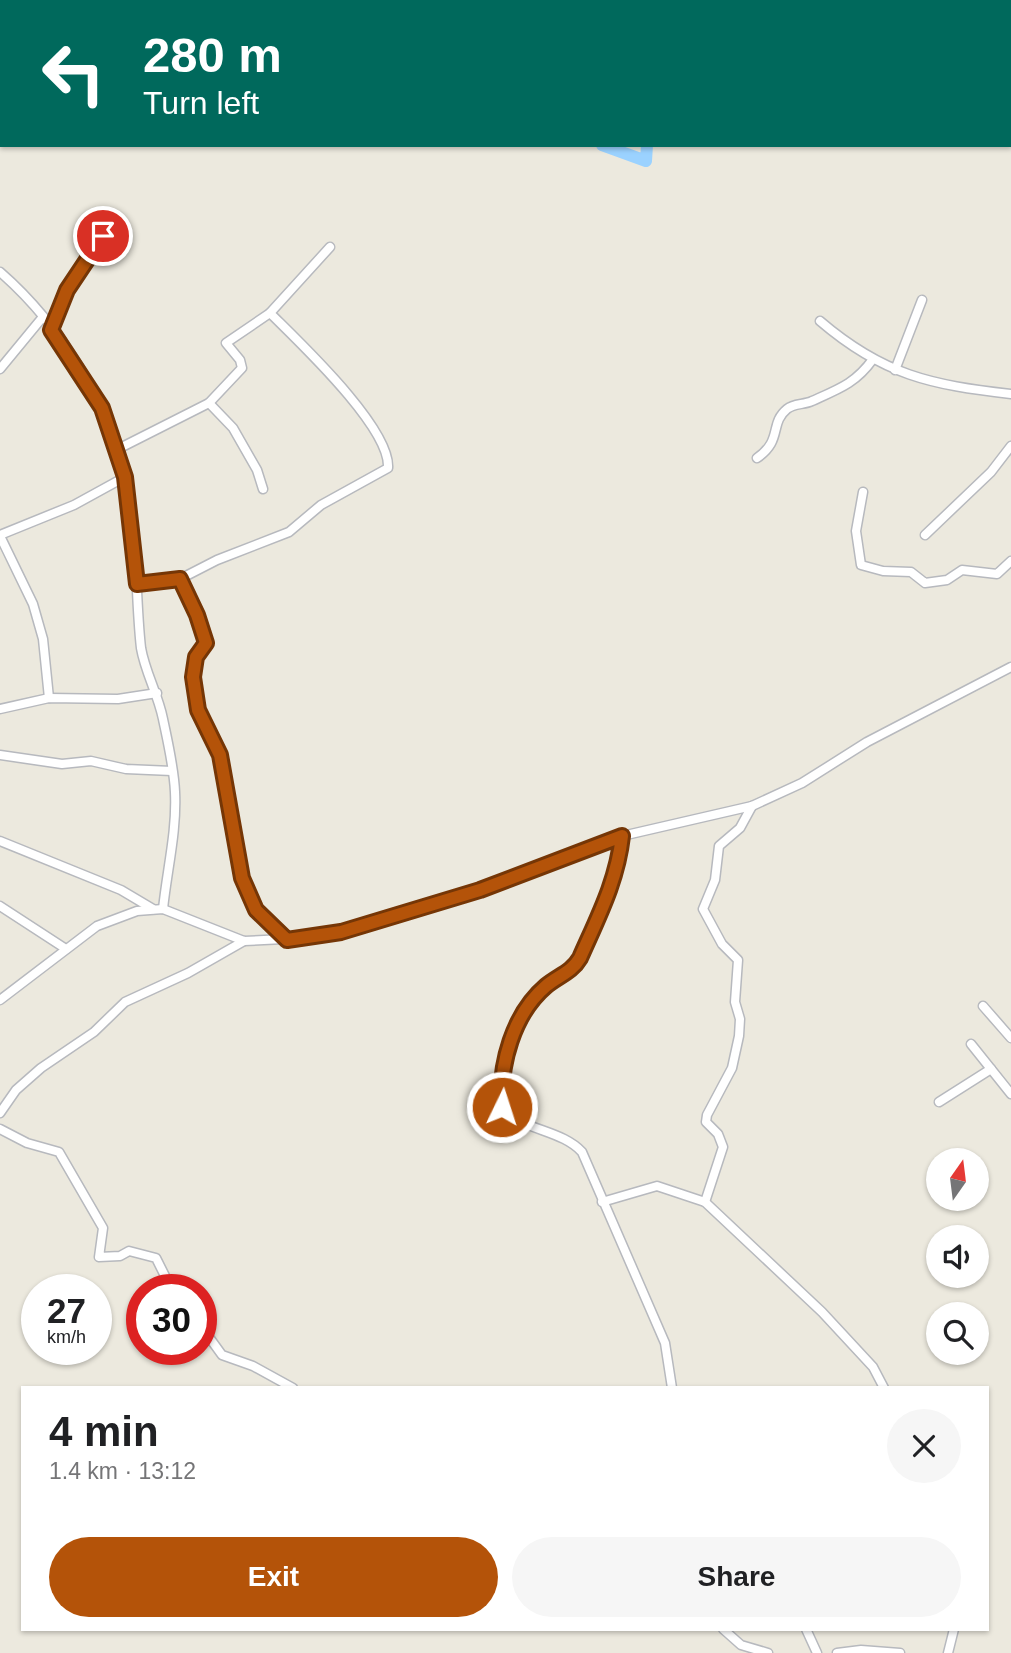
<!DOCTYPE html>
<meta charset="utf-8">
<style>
body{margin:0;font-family:Arial,sans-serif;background:#f6f6f6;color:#202124;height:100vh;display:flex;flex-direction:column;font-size:26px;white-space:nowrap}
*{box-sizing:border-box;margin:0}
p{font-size:23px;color:#757577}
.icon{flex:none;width:38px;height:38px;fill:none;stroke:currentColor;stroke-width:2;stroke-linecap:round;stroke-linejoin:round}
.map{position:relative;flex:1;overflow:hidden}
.drawer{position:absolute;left:21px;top:1386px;width:968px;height:245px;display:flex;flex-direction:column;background:#fff;border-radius:0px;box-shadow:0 2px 5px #0004}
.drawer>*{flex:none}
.guide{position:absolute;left:0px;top:0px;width:1012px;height:147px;box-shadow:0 2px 5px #0004;background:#00695c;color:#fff;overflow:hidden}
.needle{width:46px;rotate:14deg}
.buttons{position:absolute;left:926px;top:1148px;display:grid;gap:14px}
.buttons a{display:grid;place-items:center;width:63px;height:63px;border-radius:50%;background:#fff;box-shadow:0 2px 5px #0004;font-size:35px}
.speed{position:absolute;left:21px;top:1274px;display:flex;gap:14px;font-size:35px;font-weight:700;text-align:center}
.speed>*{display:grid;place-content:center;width:91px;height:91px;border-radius:50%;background:#fff;box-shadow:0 2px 5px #0004;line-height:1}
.speed small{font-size:18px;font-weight:400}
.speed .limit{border:10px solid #d22;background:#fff;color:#111}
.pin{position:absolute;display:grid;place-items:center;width:60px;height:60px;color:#fff;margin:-30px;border:4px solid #fff;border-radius:50%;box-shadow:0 2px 7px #0007}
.me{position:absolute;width:77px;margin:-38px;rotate:4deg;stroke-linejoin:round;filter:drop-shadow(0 0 5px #0008)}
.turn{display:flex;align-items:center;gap:24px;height:147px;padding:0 28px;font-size:32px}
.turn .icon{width:91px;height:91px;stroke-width:2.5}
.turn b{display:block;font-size:49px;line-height:60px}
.round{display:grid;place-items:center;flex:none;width:74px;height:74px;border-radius:37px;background:#f6f6f6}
.head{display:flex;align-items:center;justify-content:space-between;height:119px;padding:0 28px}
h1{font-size:42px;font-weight:700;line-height:52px}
.action{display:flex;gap:14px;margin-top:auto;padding:14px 28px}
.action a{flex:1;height:80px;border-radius:42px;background:#b45309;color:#fff;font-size:28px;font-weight:700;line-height:80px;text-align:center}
.action a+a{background:#f6f6f6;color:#202124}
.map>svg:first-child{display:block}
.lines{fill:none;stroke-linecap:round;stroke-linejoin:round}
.river{stroke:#9bd2ff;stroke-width:12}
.minor-casing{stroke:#b7b9be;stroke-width:11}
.highway-casing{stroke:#eaa400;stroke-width:14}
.minor{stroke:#fff;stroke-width:8}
.highway{stroke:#ffe182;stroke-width:10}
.route-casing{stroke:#753606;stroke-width:18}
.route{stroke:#b45309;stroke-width:12}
</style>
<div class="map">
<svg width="1011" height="1653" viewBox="0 0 1011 1653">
<rect width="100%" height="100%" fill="#ece9de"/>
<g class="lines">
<g class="river">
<polyline points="265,0 266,2"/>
<polyline points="762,2 764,0"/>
<polyline points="602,145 646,161 647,145"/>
</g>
<g class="minor-casing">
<g id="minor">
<path d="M0,272C61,325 113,409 128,489C138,541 135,595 141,648C145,672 158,694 163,719C168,743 174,768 175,792C177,831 167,870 163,909"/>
<path d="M820,321C883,375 931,385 1011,394"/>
<polyline points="51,330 67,290 103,236"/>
<polyline points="0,369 42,318"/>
<polyline points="895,370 922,300"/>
<polyline points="209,403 233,428 257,470 263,489"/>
<polyline points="116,450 209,403 242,368 240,360 226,343 270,313 330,247"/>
<path d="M757,458C783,440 769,424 787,409C794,403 804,405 812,401C839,389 856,383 873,359"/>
<polyline points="863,492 856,531 861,565 883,571 911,572 925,583 947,580 962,570 997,574 1011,561"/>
<polyline points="0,535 74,505 125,477"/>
<polyline points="925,535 991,472 1011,446"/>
<polyline points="0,536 33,604 43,639 49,698"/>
<polyline points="180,579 197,615 206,643 196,657 193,677 198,710 220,755 242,879 255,910 287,940"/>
<path d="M137,584L180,579L217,560L289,532L321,505L388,468C391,428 299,342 270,313"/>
<polyline points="0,709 49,698 118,699 157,693"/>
<polyline points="0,755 62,764 91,761 126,769 172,771"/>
<path d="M622,836C616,881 598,917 580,958C572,972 558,976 546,986C513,1014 499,1065 502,1107C521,1131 561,1129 582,1152L665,1343L672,1388"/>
<polyline points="0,841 121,890 153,909"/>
<polyline points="0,906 66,949"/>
<polyline points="0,1000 97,926 137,911 163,909 244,941 304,938 341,932 480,890 622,836 752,806 802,783 867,742 1011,667"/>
<polyline points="983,1006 1011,1038"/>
<polyline points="971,1044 1011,1094"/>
<polyline points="939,1102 991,1069"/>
<polyline points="0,1113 16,1090 41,1068 94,1032 125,1002 188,973 244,941"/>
<polyline points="0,1129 27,1143 59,1152 103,1228 99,1257 120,1256 129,1251 156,1258 172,1290"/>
<polyline points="602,1202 657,1186 705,1202 822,1312 873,1367 884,1388"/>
<polyline points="705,1202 723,1147 718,1134 706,1122 707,1115 732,1068 739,1036 740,1019 735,1002 738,960 722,944 703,909 715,880 719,846 740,828 752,806"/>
<polyline points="201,1326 222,1355 253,1366 293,1388"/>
<polyline points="723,1629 741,1645 768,1653"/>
<polyline points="806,1629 817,1653"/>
<polyline points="837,1653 861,1650 900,1653"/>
<polyline points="948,1653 954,1629"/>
</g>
</g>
<g class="highway-casing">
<g id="highway">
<polyline points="980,0 981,2"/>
<polyline points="1010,71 1011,74"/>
</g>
</g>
<use href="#minor" class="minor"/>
<use href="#highway" class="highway"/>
</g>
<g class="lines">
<g class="route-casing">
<path id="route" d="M103,236L67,290L51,330L102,408L125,477L137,584L180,579L197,615L206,643L196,657L193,677L198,710L220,755L242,878L256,910L287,940L341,932L480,890L622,836C617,881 598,917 580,958C572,972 558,976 546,986C513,1014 499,1065 502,1107"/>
</g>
<use href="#route" class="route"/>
</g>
</svg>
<div class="buttons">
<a><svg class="needle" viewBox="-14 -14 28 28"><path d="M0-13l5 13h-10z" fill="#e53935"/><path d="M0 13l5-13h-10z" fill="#757577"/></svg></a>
<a><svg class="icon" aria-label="sound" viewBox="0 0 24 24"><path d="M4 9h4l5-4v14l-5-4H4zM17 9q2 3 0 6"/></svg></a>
<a><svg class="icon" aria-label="search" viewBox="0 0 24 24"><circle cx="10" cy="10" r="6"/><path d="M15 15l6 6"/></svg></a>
</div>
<div class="speed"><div>27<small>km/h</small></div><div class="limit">30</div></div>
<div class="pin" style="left:103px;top:236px;background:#d93025"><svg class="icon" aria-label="arrive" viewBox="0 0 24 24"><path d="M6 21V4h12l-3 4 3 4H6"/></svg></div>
<svg class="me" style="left:502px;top:1107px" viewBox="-20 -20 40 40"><circle r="17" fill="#b45309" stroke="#fff" stroke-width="3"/><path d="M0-11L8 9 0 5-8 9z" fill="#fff"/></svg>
<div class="guide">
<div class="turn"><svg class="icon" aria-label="left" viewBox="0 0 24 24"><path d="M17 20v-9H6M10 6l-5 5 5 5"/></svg><div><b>280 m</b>Turn left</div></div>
</div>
<section class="drawer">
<div class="head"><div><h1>4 min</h1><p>1.4 km · 13:12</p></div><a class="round"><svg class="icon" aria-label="close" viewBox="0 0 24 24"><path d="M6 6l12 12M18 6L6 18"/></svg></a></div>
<div class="action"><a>Exit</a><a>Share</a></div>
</section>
</div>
